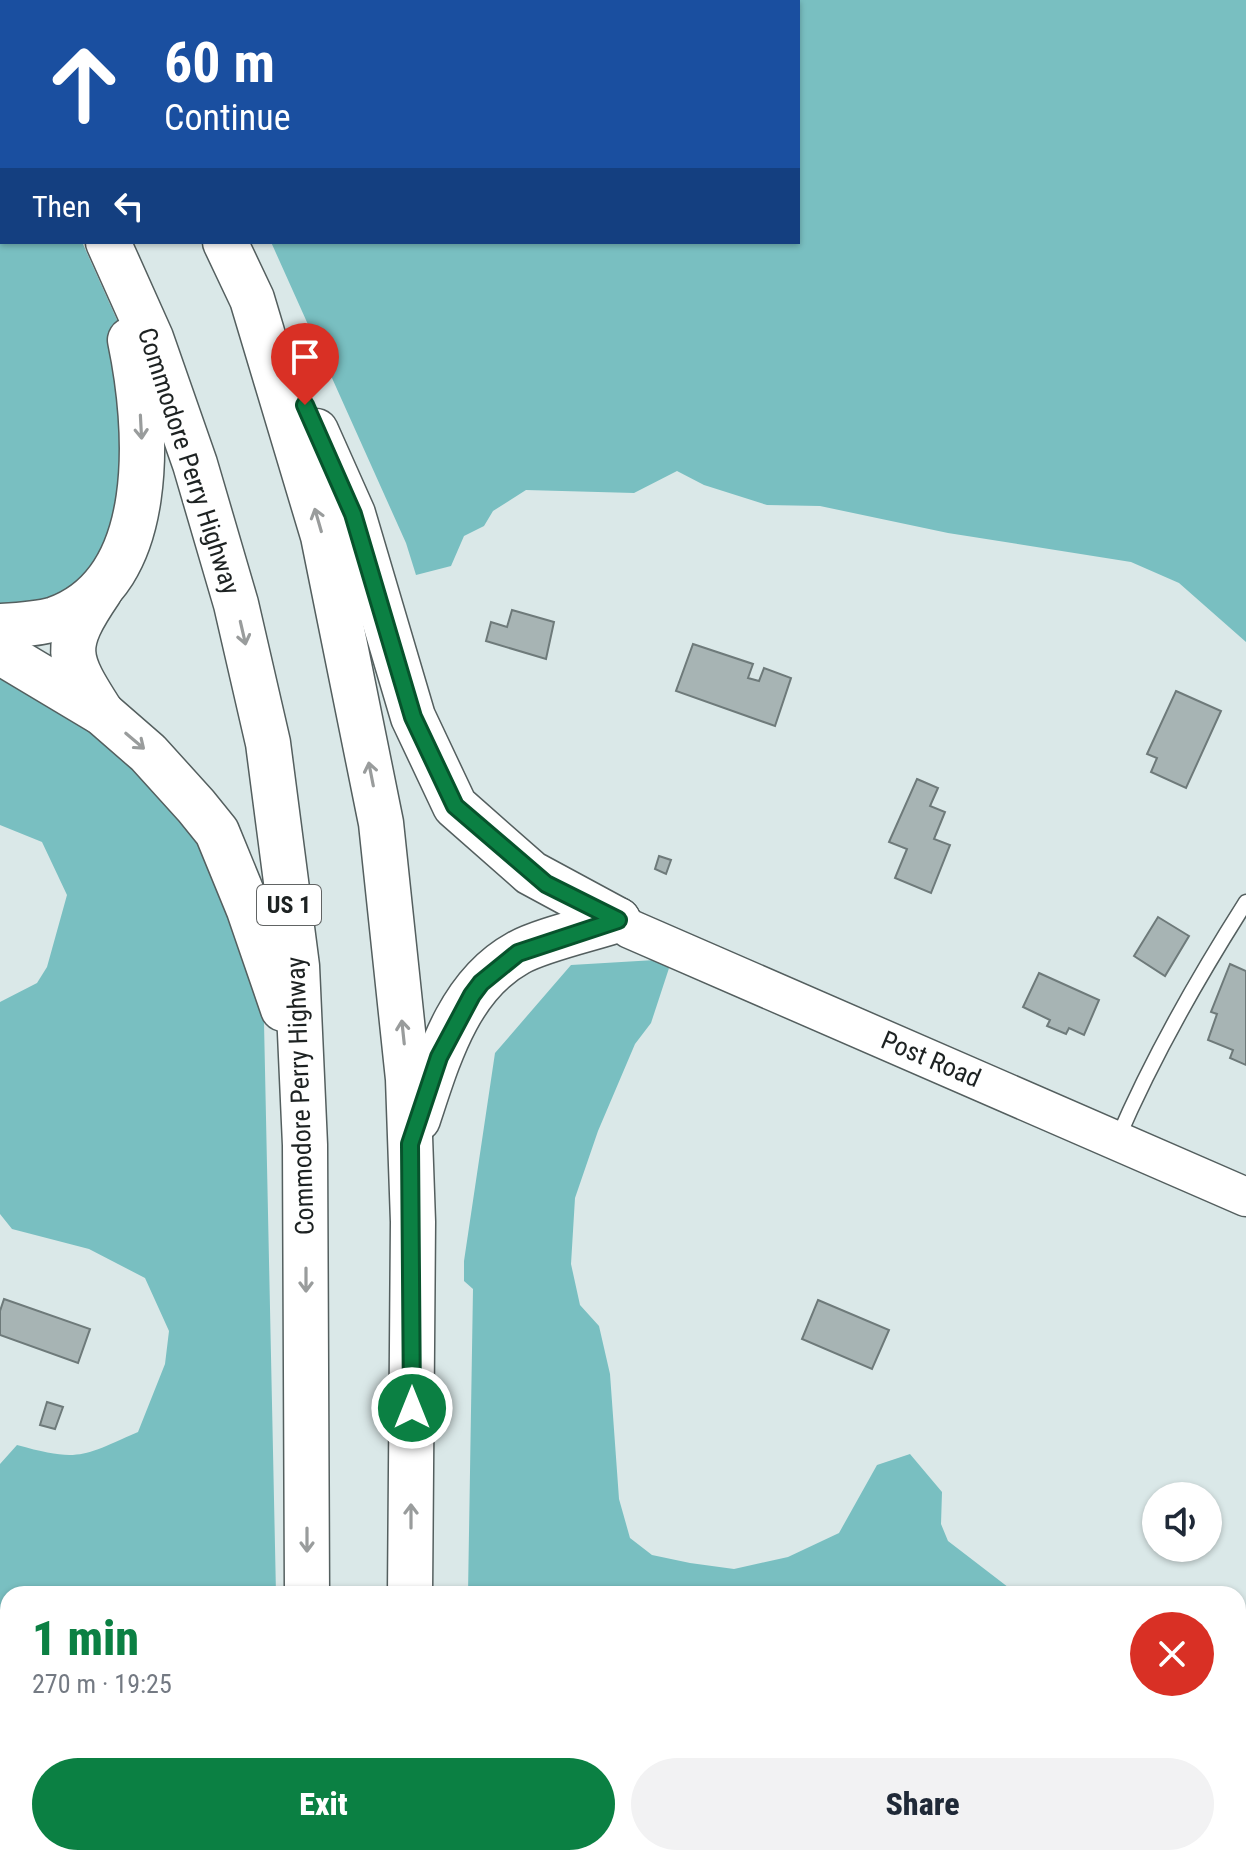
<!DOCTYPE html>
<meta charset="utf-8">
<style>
body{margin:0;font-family:"Roboto Condensed",sans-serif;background:#f2f2f3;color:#1f2937;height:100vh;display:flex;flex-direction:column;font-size:30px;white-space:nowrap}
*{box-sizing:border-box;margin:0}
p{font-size:26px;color:#747a83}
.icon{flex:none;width:44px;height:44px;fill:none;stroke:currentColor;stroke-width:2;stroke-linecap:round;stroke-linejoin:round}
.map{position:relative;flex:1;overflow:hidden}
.details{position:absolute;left:0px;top:1586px;width:1246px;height:280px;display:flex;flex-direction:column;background:#fff;border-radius:24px 24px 0 0;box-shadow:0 2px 6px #0004}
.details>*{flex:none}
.guide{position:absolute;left:0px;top:0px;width:800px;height:244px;box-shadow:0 2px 6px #0004;background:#1a4fa0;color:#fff;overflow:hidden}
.controls{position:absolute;left:1142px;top:1482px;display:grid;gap:16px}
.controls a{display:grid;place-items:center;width:80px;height:80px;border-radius:50%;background:#fff;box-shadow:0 2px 6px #0004;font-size:40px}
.pin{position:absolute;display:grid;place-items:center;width:68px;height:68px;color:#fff;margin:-82px -34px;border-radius:50% 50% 50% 0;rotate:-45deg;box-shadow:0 0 8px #0007}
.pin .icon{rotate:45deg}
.me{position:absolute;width:88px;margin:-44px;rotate:0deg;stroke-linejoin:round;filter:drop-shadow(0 0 6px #0008)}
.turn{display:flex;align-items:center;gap:28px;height:168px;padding:0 32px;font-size:36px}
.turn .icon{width:104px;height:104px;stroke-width:2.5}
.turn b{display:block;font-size:56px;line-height:68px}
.then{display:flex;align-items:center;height:76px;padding:0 32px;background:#0003;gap:16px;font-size:30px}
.round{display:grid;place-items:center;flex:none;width:84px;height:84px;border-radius:42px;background:#f2f2f3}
.headline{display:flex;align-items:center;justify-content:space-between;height:136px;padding:0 32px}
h1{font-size:48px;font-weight:800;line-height:60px;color:#0b8043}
.cta{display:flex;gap:16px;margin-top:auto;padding:16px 32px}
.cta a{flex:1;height:92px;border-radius:48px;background:#0b8043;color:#fff;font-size:32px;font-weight:800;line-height:92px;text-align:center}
.cta a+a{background:#f2f2f3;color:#1f2937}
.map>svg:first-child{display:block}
.green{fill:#79bfc1}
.building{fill:#a7b4b4;stroke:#6e7a7a;stroke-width:2}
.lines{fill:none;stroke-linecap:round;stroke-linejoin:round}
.lane-casing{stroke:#545f5f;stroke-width:17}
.secondary-casing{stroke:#545f5f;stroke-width:41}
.highway-casing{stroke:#545f5f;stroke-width:47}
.lane{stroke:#fff;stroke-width:14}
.secondary{stroke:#fff;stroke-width:38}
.highway{stroke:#fff;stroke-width:44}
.oneway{stroke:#999c9c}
.route-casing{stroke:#07532c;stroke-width:20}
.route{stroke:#0b8043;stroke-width:14}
.labels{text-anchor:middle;stroke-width:7;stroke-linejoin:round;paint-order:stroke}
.shield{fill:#fff;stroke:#616464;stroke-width:2}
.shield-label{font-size:24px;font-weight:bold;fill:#1d2222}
.street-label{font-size:26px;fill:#1d2222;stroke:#fff}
</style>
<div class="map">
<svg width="1246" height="1866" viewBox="0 0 1246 1866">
<rect width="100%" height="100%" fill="#dae8e8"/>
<g class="green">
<polygon points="161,0 1246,0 1246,642 1179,583 1131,562 948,533 820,506 767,505 704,485 677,471 634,493 526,490 493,511 484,526 464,536 451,566 416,575 406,543 271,242 798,242 798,2"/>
<polygon points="0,85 2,242 82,242 136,362 114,577 0,627"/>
<path d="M0,646L110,713L262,927L276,1594H8V1858H282V1866H0V1464L17,1445C79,1462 81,1457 138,1432L165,1364L169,1331L145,1278L89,1249L12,1229L0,1214V1002L37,983L47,967L67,895L42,842L0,825Z"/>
<polygon points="672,959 651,1023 635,1044 598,1131 575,1198 571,1264 580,1305 599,1326 610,1374 619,1499 630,1538 652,1555 690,1563 734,1569 788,1557 839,1533 877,1465 910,1454 942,1492 941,1524 948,1541 1017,1594 468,1594 473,1289 464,1281 464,1261 495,1053 571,965"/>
<polygon points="1238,1715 1246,1719 1246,1866 1193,1866 1188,1858 1238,1858"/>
<rect x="463" y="1858" width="458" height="8"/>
</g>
<g class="building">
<polygon points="512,610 554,622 546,659 486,641 491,622 507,627"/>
<polygon points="693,644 753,664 748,678 759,681 764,668 791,678 775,726 676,691"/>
<polygon points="1176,691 1221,711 1186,788 1151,772 1157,758 1147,754"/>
<polygon points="917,779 938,788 930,806 945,812 934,839 950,845 931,893 895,878 907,849 889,842"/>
<polygon points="659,856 671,860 666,874 655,869"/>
<polygon points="1158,917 1189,936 1165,976 1134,956"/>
<polygon points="1230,964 1246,971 1246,1065 1230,1058 1233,1050 1208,1040 1217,1014 1211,1012"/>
<polygon points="1039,973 1099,1000 1084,1035 1069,1028 1066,1034 1047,1026 1050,1020 1023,1007"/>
<polygon points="4,1299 90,1329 78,1363 0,1335 0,1311"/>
<polygon points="818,1300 889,1330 872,1369 802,1339"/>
<polygon points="47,1402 63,1407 55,1429 40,1425"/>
</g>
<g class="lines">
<g class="lane-casing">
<path id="lane" d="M1117,1140C1153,1056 1197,979 1246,902"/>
</g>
<g class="secondary-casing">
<polyline id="secondary" points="618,920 630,929 1246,1197"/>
</g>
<g class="highway-casing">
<g id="highway">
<polyline points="100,0 101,2"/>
<polyline points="0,37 2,40"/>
<polyline points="108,242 151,338 195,464 236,604 268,743 297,966 305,1145 307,1594"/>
<polyline points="225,242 252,299 323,536 381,823 408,1079 413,1222 410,1594"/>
<polyline points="316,431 353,514 413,717 455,806 531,873 618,920"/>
<path d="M100,591C62,647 66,657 102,713"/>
<path d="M0,626C18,625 38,624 55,619C160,582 148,426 130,340"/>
<polyline points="0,652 102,713 148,753 196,806 217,832 249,910 283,1009"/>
<path d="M418,1119C438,1059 458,986 518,953C541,940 591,929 618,920"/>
<polyline points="308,1866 308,1858"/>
<polyline points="409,1866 409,1858"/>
</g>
</g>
<use href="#lane" class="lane"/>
<use href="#secondary" class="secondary"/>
<use href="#highway" class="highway"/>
</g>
<defs><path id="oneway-shaft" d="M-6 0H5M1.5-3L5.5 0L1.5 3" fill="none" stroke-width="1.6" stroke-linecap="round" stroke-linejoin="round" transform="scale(2)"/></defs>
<g class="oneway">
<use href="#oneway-shaft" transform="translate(141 427) rotate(87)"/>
<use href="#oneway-shaft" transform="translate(318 520) rotate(-106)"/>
<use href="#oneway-shaft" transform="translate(243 633) rotate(77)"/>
<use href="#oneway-shaft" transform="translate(135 741) rotate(40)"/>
<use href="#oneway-shaft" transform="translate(371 774) rotate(-101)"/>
<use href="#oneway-shaft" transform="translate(403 1032) rotate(-96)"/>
<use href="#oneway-shaft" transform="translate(306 1280) rotate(90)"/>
<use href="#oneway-shaft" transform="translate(411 1516) rotate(-90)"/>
<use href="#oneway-shaft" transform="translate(307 1540) rotate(90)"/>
</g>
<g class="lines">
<g class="route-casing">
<polyline id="route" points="305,405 353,514 413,717 455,806 546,884 618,920 518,953 481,983 472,995 439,1057 410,1144 412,1408"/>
</g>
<use href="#route" class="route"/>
</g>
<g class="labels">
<rect class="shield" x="257" y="885" width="64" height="40" rx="6"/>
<g class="shield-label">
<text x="289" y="913">US 1</text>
</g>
<g class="street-label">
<text transform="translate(189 461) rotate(72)" y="9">Commodore Perry Highway</text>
<text transform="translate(931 1059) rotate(23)" y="9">Post Road</text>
<text transform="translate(300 1096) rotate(-92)" y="9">Commodore Perry Highway</text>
</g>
</g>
</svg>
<div class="controls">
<a><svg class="icon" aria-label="sound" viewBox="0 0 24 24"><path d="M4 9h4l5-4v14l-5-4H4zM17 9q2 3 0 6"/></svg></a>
</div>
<div class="pin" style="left:305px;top:405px;background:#d93025"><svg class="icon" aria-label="arrive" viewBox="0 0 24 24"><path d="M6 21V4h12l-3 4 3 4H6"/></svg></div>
<svg class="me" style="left:412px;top:1408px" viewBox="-20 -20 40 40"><circle r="17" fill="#0b8043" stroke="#fff" stroke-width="3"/><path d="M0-11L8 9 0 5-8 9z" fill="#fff"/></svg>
<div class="guide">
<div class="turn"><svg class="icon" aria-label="ahead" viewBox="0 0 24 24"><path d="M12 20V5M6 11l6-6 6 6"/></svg><div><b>60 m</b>Continue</div></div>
<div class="then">Then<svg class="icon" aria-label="left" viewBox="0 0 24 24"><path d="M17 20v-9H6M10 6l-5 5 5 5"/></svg></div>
</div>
<section class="details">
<div class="headline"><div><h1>1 min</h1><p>270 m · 19:25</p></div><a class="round" style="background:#d93025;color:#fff"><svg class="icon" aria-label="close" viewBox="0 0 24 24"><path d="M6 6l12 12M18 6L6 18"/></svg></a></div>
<div class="cta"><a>Exit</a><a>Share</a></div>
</section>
</div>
